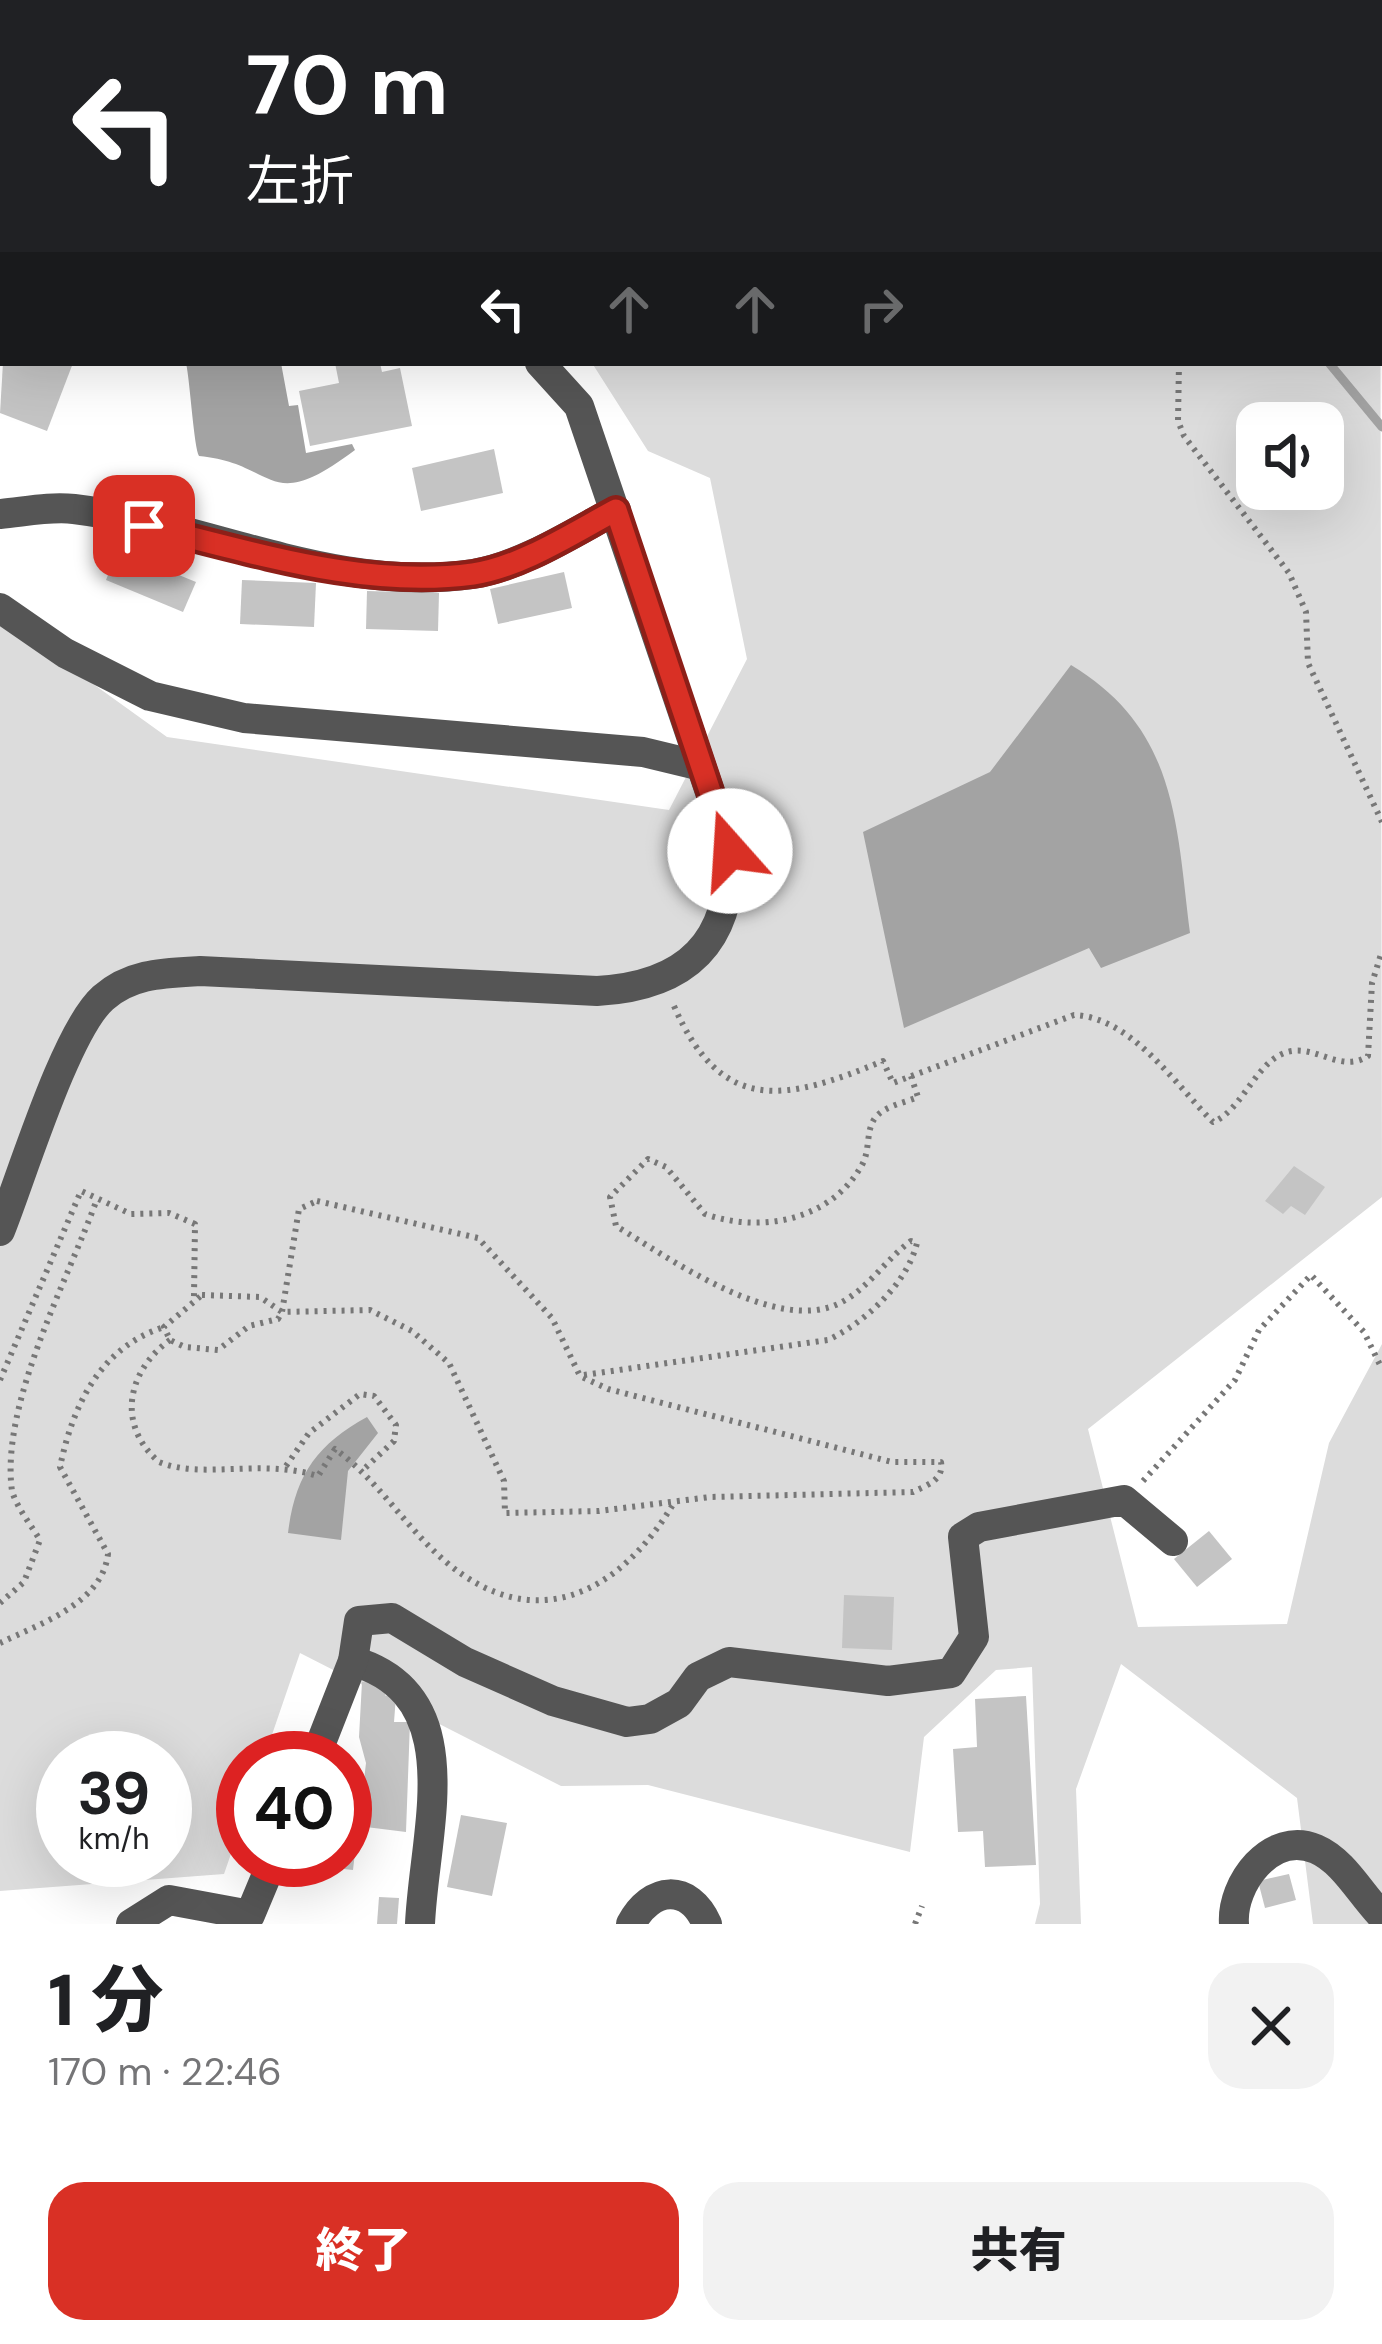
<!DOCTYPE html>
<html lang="ja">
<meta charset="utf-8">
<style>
body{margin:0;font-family:"DM Sans","Noto Sans JP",sans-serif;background:#f2f2f2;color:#202124;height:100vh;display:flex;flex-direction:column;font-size:45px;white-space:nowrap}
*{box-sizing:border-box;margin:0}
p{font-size:39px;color:#757577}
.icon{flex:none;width:66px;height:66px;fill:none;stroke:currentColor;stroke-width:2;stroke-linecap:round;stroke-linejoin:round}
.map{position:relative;height:1924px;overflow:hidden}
.drawer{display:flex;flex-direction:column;background:#fff;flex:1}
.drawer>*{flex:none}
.top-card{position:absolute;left:0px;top:0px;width:1383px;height:366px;box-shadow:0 12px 48px #0002;background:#202124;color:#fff;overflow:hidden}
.controls{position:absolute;left:1236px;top:402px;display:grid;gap:24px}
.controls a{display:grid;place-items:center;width:108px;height:108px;border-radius:24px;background:#fff;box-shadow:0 12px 48px #0002;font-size:60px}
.speed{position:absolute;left:36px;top:1731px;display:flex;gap:24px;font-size:60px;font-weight:700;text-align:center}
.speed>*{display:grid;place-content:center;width:156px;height:156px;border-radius:50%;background:#fff;box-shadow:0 12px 48px #0002;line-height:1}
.speed small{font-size:30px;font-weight:400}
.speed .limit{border:18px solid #d22;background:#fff;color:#111}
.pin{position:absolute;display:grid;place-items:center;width:102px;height:102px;color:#fff;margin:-51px;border-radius:24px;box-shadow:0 6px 18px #0006}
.me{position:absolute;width:132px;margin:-66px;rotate:341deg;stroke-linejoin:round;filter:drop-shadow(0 0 9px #0008)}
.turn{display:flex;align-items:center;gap:42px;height:252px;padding:0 48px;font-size:54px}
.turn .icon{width:156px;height:156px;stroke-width:2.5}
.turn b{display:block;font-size:84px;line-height:102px}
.lanes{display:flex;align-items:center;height:114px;padding:0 48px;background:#0003;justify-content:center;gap:60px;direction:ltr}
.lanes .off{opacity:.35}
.round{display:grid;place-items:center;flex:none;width:126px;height:126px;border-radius:36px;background:#f2f2f2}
.headline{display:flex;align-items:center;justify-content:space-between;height:204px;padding:0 48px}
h1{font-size:72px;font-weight:800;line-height:90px}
.cta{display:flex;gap:24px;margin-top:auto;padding:24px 48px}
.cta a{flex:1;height:138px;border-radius:36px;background:#d93025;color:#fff;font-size:48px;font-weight:800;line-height:138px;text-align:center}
.cta a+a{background:#f2f2f2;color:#202124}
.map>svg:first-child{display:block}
.green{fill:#dcdcdc;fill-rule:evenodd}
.water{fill:#a3a3a3}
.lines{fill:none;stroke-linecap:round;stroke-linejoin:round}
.stream{stroke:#a3a3a3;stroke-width:9}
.building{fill:#c4c4c4}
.path{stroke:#777;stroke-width:6;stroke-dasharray:3 6;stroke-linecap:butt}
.minor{stroke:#555;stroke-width:30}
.route-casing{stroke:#8d1f18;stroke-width:30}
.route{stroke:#d93025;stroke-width:21}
</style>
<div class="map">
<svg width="1382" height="1924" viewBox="0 0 1382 1924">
<rect width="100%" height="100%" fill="#fff"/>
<g class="green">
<polygon points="444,0 1340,0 1342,3 445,3"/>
<path d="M1380,75L1382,1197L1088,1429L1138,1627L1287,1624L1329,1443L1382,1344V1924H1313L1297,1798L1121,1664L1076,1789L1081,1924H1035L1040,1904L1032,1667L996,1670L924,1737L910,1852L648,1785L561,1786L300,1653L264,1758H243V1819L224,1874L0,1891V617L167,737L669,810L747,659L710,478L648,451L592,363H1380ZM1257,423H1323V489H1257ZM63,1758H165V1860H63Z"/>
</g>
<g class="water">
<path d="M186,363H281L289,406L298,405L306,453L352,444L355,450C266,517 278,463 199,456C194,448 190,381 186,363Z"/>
<path d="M1071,665C1177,729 1176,821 1190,933L1101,968L1089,948L904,1028L863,832L990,772Z"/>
<path d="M367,1417L378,1433L348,1471L341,1540L288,1533C295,1476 316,1445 367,1417Z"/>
</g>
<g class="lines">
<g class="stream">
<polyline points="944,0 946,3"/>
<polyline points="1329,363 1382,427"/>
</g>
</g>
<g class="building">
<polygon points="3,363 73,363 47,431 0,413"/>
<polygon points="335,363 380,363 382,372 400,368 412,426 310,446 299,391 339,383"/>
<polygon points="494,449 503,493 421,511 412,468"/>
<polygon points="118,550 196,582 183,612 106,580"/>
<polygon points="564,572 572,608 498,624 490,589"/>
<polygon points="242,580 316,583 314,627 240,624"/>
<polygon points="367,591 439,593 438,631 366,629"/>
<polygon points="1294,1166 1325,1187 1305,1215 1291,1206 1283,1214 1265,1201"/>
<polygon points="1209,1531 1232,1559 1197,1587 1174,1559"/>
<polygon points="844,1595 894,1597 892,1650 842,1648"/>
<polygon points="362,1682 386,1683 385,1696 396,1696 394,1722 410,1722 406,1832 358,1826 353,1870 325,1867 326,1860 345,1860 345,1814 360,1815 366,1763 359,1737 384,1738 359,1737"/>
<polygon points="1026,1696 1036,1865 985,1867 983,1831 958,1832 953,1749 977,1747 975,1699"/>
<polygon points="461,1815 507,1823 492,1896 447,1887"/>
<polygon points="1289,1874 1296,1900 1265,1908 1258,1881"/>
<polygon points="379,1897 399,1898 397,1924 377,1924"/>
</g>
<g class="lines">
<g class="path">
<polyline points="702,0 704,3"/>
<polyline points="1179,363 1178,421 1184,436 1289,573 1306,612 1308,663 1382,822"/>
<path d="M674,1006C722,1116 786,1101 883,1061L893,1083L1074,1015C1131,1017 1175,1084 1213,1122C1244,1110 1257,1056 1292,1051C1318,1047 1343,1073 1368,1056L1372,983L1382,951"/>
<path d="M317,1201L478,1238L552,1318L580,1376L608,1389L892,1462H941C944,1480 927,1485 913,1492L710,1497L599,1511L505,1513L504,1481L449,1363L412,1331L370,1310L282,1312L299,1209Z"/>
<polygon points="202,1295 260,1297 282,1312 278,1319 249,1326 218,1350 185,1347 170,1340 164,1327"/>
<path d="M170,1340C127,1371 116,1425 159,1462C204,1480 260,1458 318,1476L335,1449C379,1481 405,1527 446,1562C536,1638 622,1592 675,1501"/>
<path d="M584,1375L828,1340C864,1323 907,1284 917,1243L911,1241C886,1259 868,1289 840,1303C776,1335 669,1258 616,1226L610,1197L648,1159L666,1167L705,1214C762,1234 833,1220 863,1163C870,1149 866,1130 875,1118C884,1106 904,1103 918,1097L911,1076"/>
<polyline points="0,1380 81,1191 131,1214 169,1213 195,1224 194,1297"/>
<polyline points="286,1466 309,1433 360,1394 374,1396 396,1425 394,1441 364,1469"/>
<polyline points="1143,1481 1235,1380 1259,1330 1311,1275 1364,1332 1382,1369"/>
<path d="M0,1603L24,1582L40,1540C31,1525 17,1508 12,1491C0,1404 68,1280 97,1199"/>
<path d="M0,1643C39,1624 102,1604 108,1554L60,1467C73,1404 101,1347 164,1327"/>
<polyline points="915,1924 922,1906"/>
</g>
<g class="minor">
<polyline points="388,0 388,3"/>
<polyline points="1201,0 1206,3"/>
<polyline points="1380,79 1382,80"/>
<polyline points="0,138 3,139"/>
<polyline points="0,254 3,254"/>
<path d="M0,514C23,512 50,506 74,509C208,525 334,594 473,574C522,566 573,533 616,510"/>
<polyline points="0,608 65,653 150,696 244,718 643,752 701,766"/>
<path d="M0,1231C21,1179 65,1032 103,998C131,973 165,973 200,971L597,991C687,986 732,942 730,851L579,406L540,363"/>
<path d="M353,1661C471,1696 424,1830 420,1924"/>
<polyline points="315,1758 353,1661 359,1621 392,1618 465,1662 553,1701 627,1722 650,1719 679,1703 698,1677 729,1662 888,1681 951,1673 974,1637 963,1537 979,1527 1124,1500 1173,1541"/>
<polyline points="131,1924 169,1900 250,1915 273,1860"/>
<path d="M631,1924C651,1886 689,1883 707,1924"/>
<path d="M1234,1924C1231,1884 1271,1830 1316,1849C1344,1861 1361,1895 1382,1916"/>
</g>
</g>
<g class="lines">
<g class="route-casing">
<path id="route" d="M144,526C250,551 362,589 473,574C521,567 573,533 616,510L730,851"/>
</g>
<use href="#route" class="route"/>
</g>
</svg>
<div class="controls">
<a><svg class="icon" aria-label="sound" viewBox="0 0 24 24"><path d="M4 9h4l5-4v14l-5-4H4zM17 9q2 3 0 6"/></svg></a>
</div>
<div class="speed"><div>39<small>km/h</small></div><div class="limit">40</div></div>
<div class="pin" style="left:144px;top:526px;background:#d93025"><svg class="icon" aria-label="arrive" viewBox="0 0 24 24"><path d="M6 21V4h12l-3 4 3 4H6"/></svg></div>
<svg class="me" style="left:730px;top:851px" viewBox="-20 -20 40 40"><circle r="19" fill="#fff"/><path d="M0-13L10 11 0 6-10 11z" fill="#d93025"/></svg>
<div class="top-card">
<div class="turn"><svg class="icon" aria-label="left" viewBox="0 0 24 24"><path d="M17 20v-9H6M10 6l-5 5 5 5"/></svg><div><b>70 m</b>左折</div></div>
<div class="lanes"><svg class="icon" aria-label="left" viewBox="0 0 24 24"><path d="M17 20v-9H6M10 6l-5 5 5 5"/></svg><svg class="icon off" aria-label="ahead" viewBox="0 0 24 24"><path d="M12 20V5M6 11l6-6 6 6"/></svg><svg class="icon off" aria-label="ahead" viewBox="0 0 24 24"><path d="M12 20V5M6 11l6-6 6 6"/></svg><svg class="icon off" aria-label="right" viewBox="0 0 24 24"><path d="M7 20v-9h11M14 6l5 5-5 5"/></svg></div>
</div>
</div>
<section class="drawer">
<div class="headline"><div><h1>1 分</h1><p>170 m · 22:46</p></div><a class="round"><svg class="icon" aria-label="close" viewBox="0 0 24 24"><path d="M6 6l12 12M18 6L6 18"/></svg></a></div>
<div class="cta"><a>終了</a><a>共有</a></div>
</section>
